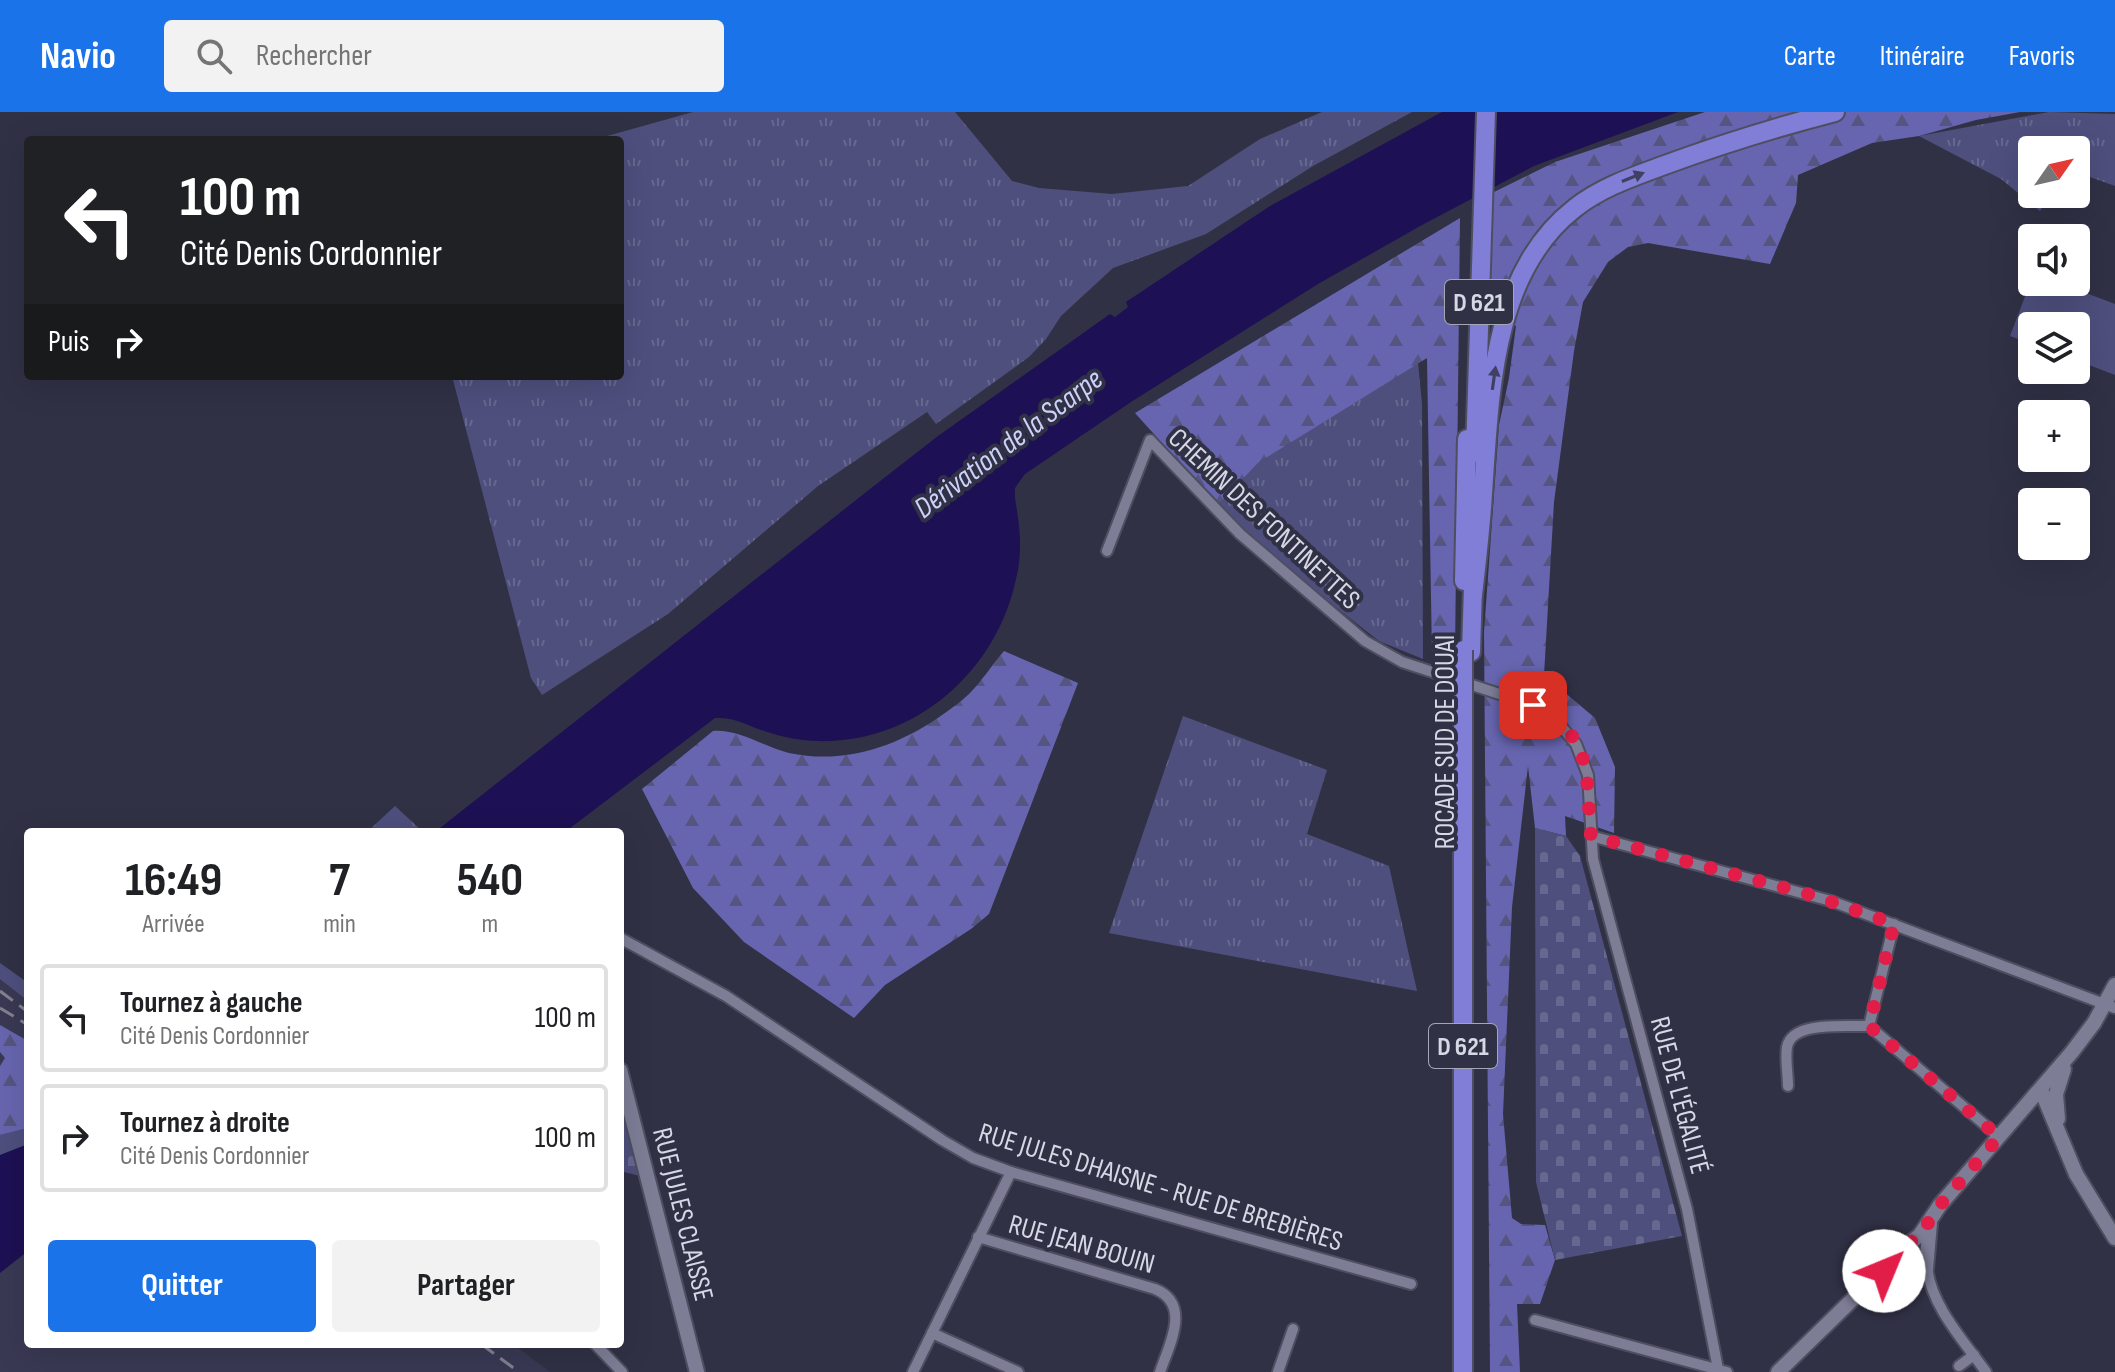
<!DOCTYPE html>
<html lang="fr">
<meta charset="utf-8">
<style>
body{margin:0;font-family:"Sofia Sans Condensed",sans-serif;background:#f2f2f2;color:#202124;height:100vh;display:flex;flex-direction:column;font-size:30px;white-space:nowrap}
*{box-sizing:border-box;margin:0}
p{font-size:26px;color:#757577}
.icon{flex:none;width:44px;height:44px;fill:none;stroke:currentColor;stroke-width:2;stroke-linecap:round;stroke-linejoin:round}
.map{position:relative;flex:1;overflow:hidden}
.drawer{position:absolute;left:24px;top:716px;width:600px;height:520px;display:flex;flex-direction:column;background:#fff;border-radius:8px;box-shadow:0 8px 32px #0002}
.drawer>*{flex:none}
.hud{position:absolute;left:24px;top:24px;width:600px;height:244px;border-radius:8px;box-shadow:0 8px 32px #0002;background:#202124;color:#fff;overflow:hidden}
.needle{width:52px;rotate:56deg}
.fabs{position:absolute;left:2018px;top:24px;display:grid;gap:16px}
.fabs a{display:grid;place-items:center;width:72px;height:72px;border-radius:8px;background:#fff;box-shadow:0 8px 32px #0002;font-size:40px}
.pin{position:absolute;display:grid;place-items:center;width:68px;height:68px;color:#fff;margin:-34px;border-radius:16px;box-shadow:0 4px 12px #0006}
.me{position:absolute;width:88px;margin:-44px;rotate:45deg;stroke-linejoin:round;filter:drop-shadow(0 0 6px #0008)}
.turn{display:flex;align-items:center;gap:28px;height:168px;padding:0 24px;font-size:36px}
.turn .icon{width:104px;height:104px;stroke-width:2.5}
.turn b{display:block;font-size:56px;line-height:68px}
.then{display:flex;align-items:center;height:76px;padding:0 24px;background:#0003;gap:16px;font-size:30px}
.eta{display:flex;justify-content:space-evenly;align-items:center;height:136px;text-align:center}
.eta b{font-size:48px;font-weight:700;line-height:56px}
.primary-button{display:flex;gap:16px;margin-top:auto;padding:16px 24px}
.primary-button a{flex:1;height:92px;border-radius:8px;background:#1a73e8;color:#fff;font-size:32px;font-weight:700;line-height:92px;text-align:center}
.primary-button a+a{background:#f2f2f2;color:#202124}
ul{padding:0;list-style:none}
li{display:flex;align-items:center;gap:24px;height:108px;margin:0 16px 12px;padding:0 8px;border:4px solid #e0e0e0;border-radius:8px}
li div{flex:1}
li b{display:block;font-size:30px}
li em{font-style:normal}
header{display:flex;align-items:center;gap:48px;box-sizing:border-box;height:112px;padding:0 40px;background:#1a73e8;color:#fff}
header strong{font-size:38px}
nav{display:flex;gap:44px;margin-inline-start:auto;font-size:28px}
.search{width:560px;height:72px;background:#f2f2f2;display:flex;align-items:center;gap:20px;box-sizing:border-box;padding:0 28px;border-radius:8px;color:#757577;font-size:30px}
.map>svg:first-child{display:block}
.built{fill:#393954}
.grass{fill:url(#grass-tufts)}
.forest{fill:url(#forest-firs)}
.cemetery{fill:url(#cemetery-stones)}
.garden{fill:#4e4f7d}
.water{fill:#1d1054}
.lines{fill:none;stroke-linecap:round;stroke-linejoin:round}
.minor-casing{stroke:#4e4e60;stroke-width:14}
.tertiary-casing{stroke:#4e4e60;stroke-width:18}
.trunk-casing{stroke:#4e4e60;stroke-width:22}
.minor{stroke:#7d7e96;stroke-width:10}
.tertiary{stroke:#7d7e96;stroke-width:14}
.trunk{stroke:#817ed7;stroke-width:18}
.rail{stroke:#818192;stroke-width:3;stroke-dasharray:16 8;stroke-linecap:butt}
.trunk-bridge-casing{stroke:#4e4e60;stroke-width:22;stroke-linecap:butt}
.trunk-bridge{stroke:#817ed7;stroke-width:18}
.oneway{fill:#414063}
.route{stroke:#e11d48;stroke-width:14;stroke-dasharray:0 25.2}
.labels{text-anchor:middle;stroke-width:8;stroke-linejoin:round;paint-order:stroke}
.shield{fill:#313146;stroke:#a5a6b5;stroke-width:2}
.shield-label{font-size:26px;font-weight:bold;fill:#d7d8e5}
.street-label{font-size:28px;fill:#d7d8e5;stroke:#313146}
.water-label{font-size:30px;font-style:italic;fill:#cdd0f9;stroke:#313146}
</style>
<header>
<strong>Navio</strong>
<div class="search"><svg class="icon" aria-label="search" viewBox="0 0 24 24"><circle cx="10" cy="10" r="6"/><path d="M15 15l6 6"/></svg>Rechercher</div>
<nav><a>Carte</a><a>Itinéraire</a><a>Favoris</a></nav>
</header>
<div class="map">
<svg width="2115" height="1260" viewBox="0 0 2115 1260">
<defs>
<pattern id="grass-tufts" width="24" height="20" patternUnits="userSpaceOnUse" patternTransform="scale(2)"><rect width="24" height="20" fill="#4e4f7d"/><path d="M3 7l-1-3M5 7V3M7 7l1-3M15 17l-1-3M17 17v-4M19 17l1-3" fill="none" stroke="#67688f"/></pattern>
<pattern id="forest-firs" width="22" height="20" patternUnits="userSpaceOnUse" patternTransform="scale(2)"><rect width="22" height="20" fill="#6765af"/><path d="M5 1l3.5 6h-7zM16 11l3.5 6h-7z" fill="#55557f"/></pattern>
<pattern id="cemetery-stones" width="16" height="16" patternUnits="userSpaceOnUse" patternTransform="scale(2)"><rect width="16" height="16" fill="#4e4f7d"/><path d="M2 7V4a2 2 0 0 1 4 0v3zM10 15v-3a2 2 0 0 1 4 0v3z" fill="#67688f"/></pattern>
</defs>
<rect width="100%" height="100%" fill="#313146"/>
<polygon class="built" points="0,851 28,871 28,1232 513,1232 550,1260 0,1260"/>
<g class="grass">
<polygon points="693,0 955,0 1012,69 1039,76 1112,82 1188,74 1260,27 1322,0 1412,0 1313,54 1206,122 1113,156 1061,204 1046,227 1029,245 936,312 927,300 818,374 668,502 542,583 531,566 452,264 620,264 620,28 593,28"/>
<polygon points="2049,0 2115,2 2115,74 2076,60 2076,38 2032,38 2032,82 2051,82 2040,99 2001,67 1919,24"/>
<polygon points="1418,251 1422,292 1423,547 1379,529 1269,443 1215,396 1258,351"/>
<polygon points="1183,604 1327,658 1307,722 1389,754 1417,879 1109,821"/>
<polygon points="395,694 422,719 367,720"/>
<polygon points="0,851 28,871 28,889 0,867"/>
<polygon points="28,1016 28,1033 0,1044 0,1023"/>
</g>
<g class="forest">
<polygon points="1705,0 2020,0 1976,8 1919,24 1872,31 1798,63 1796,91 1770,152 1648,131 1628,135 1608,150 1583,190 1574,239 1554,390 1544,563 1595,606 1615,655 1614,721 1565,704 1566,724 1535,716 1528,654 1512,795 1503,1002 1512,1106 1521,1112 1545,1113 1555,1148 1540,1192 1517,1192 1520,1260 1490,1260 1484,520 1499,313 1509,266 1516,214 1491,202 1488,156 1494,80 1555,50"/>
<polygon points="1460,106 1455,540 1432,544 1427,246 1258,351 1218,393 1135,301"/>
<path d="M1004,539L1078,571L989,802L971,817L885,873L854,906L744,830L693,776L642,677L713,619C739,617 764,635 789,641C846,653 899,634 945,601C953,595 962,589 969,582C982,569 992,553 1004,539Z"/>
<polygon points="0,913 28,929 28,1016 0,1023 0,954 5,946 0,940"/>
</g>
<g class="cemetery">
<polygon points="1535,716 1566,724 1580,744 1682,1124 1555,1148 1536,1070"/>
<polygon points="620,993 623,994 640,1064 620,1059"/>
</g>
<polygon class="garden" points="2032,166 2032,170 2057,170 2115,192 2115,263 2076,248 2076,214 2032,214 2032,232 2010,224"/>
<g class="water">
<path d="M1442,0H1678L1534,54L1422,113L1318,172L1131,290L1025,362L1015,376C1014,386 1017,396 1018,406C1021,426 1021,448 1016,467C996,561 913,633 815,629C796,628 778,624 761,618C745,612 733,605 715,606L565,720H435L870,377L938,324L1110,202L1115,205L1128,195L1126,190L1270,94Z"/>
<polygon points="28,1032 28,1139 0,1161 0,1043"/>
</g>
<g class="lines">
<g class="minor-casing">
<g id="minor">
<polyline points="1107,439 1150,328 1240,422 1365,529 1402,550 1533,593 1555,607 1576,632 1588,663 1593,747 1687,1097 1718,1257"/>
<polyline points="1591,724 1831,789 2115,896"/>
<polyline points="620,826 726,884 942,1028 973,1046 1011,1060 1411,1172"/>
<polyline points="1869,914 1894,812"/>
<path d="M1788,974C1788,962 1785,947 1787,935C1792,908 1848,915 1869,914L1999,1025"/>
<path d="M978,1125L1155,1177C1192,1192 1169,1233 1160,1260"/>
<path d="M1927,1155C1931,1194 1964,1229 1986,1260"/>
<polyline points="1535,1208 1727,1260"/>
<polyline points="932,1221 1018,1260"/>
<polyline points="595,1232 622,1260"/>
<polyline points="1959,1254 1974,1243"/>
<polyline points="913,1260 1011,1060"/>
<polyline points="1278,1260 1293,1217"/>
</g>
</g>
<g class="tertiary-casing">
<g id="tertiary">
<polyline points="620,958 697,1260"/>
<polyline points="2041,978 2076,1062 2115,1126"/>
<polyline points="2058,1007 2056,982 2064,957"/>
<polyline points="1930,1111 1926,1157 1917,1166 1905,1166 1895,1155 1898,1140 1920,1123 1940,1093 2072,940 2094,911 2115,873"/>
<polyline points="1778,1260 1895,1146"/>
</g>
</g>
<g class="trunk-casing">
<g id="trunk">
<polyline points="1475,341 1486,0"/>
<polyline points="1464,469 1467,327"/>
<path d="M1473,483C1477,449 1481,415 1483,381C1490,284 1491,161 1575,96C1600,76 1632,65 1662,54C1719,33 1777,15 1835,0"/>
<polyline points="1471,540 1473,475"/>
<polyline points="1463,608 1463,1260"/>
</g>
</g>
<use href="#minor" class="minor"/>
<use href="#tertiary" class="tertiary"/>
<use href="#trunk" class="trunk"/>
<g class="rail">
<polyline points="0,879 28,900"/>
<polyline points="0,896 28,913"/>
<polyline points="481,1232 519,1260"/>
</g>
<g class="trunk-bridge-casing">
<polyline id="trunk-bridge" points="1463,538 1463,608"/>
</g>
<use href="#trunk-bridge" class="trunk-bridge"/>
</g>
<defs><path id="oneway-solid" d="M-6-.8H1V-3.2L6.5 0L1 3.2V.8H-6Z" transform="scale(2)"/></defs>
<g class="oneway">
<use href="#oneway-solid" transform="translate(1633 65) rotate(-22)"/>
<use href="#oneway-solid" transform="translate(1494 266) rotate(-82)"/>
</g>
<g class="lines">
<path class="route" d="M1533,593C1596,626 1585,664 1591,724L1815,784L1894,812L1869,914L1999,1025L1940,1093L1920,1123L1900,1138L1884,1159"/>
</g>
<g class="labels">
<g class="shield">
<rect x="1445" y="168" width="68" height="44" rx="6"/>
<rect x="1429" y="912" width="68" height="44" rx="6"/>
</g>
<g class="shield-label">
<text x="1479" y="199">D 621</text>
<text x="1463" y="943">D 621</text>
</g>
<g class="street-label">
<text transform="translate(1265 406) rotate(43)" y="10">CHEMIN DES FONTINETTES</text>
<text transform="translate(1444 630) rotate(-90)" y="10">ROCADE SUD DE DOUAI</text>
<text transform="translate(1681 983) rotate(75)" y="10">RUE DE L'ÉGALITÉ</text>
<text transform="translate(1161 1074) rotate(17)" y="10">RUE JULES DHAISNE - RUE DE BREBIÈRES</text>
<text transform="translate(684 1102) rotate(76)" y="10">RUE JULES CLAISSE</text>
<text transform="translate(1082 1131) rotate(16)" y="10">RUE JEAN BOUIN</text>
</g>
<g class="water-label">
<text transform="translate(1008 331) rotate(-37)" y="10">Dérivation de la Scarpe</text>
</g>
</g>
</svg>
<div class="fabs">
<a><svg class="needle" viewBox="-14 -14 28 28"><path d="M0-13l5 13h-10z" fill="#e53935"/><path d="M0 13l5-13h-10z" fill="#757577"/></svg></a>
<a><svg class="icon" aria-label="sound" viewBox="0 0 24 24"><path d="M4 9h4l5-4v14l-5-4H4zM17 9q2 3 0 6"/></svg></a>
<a><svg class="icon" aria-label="layers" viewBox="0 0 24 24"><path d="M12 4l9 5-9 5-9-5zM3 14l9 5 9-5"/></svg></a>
<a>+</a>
<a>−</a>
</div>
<div class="pin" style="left:1533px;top:593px;background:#d93025"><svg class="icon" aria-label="arrive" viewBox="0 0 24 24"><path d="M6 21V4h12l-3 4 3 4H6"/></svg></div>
<svg class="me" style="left:1884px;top:1159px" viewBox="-20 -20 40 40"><circle r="19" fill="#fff"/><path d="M0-13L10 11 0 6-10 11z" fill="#e11d48"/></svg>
<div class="hud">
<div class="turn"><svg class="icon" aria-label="left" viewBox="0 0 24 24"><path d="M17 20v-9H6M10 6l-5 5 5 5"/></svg><div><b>100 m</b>Cité Denis Cordonnier</div></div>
<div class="then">Puis<svg class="icon" aria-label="right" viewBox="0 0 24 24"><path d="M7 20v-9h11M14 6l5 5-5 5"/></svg></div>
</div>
<section class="drawer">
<div class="eta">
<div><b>16:49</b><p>Arrivée</p></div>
<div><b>7</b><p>min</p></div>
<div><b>540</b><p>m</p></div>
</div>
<ul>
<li><svg class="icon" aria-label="left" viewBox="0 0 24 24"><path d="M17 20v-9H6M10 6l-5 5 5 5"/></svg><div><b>Tournez à gauche</b><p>Cité Denis Cordonnier</p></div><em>100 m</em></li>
<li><svg class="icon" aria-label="right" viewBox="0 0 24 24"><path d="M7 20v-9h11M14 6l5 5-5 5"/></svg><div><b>Tournez à droite</b><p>Cité Denis Cordonnier</p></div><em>100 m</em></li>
</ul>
<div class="primary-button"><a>Quitter</a><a>Partager</a></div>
</section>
</div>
